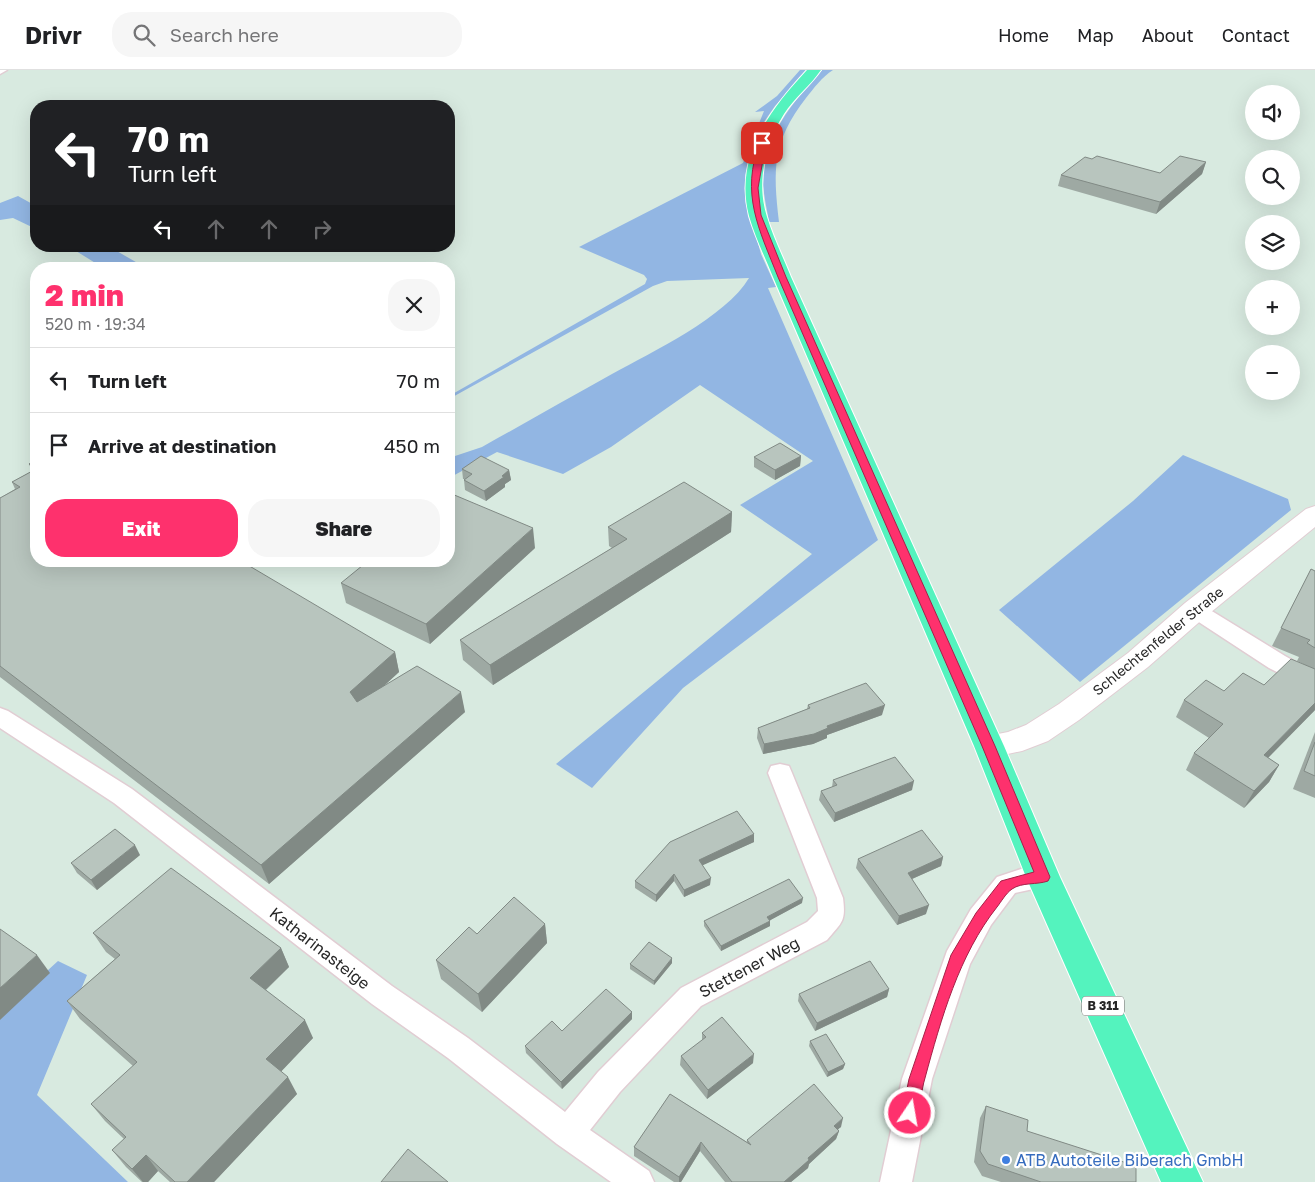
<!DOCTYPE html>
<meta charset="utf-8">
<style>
body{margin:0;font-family:"Golos Text",sans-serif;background:#f6f6f6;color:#202124;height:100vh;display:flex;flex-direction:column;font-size:19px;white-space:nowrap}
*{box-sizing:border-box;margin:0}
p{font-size:16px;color:#757577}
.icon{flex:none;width:28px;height:28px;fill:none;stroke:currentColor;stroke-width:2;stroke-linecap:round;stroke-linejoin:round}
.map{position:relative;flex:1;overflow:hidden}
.side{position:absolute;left:30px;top:192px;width:425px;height:305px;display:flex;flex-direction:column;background:#fff;border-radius:20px;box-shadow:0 5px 20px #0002}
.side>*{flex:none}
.top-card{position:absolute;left:30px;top:30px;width:425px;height:152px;border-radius:20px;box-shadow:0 5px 20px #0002;background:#202124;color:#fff;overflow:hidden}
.tools{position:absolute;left:1245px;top:15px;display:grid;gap:10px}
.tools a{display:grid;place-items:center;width:55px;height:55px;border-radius:50%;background:#fff;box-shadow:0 5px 20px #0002;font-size:25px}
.pin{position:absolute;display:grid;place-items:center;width:42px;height:42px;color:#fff;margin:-21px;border-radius:10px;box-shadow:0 2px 8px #0006}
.me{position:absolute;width:55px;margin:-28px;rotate:12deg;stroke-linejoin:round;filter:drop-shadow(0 0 4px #0008)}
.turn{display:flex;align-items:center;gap:18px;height:105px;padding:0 15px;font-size:22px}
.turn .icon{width:65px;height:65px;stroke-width:2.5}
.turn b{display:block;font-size:35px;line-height:42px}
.lanes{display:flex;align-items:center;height:48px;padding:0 15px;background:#0003;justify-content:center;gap:25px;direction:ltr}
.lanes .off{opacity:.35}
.round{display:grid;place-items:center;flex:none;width:52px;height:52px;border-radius:20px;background:#f6f6f6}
.head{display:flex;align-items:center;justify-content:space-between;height:85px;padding:0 15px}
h1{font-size:30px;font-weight:800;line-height:38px;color:#fe316d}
.cta{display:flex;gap:10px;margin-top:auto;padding:10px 15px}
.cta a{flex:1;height:58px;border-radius:20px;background:#fe316d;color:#fff;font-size:20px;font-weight:800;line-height:58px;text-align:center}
.cta a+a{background:#f6f6f6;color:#202124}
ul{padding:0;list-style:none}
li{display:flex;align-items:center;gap:15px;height:65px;padding:0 15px;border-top:1px solid #e0e0e0}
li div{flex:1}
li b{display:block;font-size:19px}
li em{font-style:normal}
header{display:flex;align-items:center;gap:30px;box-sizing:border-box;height:70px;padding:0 25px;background:#fff;border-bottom:1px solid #e0e0e0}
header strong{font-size:24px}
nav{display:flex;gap:28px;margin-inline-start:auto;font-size:18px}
.search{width:350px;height:45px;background:#f6f6f6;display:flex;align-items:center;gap:12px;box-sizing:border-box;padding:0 18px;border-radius:20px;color:#757577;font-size:19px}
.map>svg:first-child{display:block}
.green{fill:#92b6e3}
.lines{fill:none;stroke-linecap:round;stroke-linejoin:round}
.street-casing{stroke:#e1cdd3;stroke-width:3}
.secondary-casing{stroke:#e1cdd3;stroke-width:2}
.primary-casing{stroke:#fff;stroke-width:2}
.street{fill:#fff;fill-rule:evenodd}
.secondary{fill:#fff;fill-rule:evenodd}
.primary{fill:#54f3be;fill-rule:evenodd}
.wall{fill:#9ea9a3}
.shaded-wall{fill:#818a85}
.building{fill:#b8c5be;stroke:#818a85}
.route{fill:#fe316d;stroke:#a52047}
.shop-dot{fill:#3f7fe0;stroke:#fff;stroke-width:2}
.labels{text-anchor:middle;stroke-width:4.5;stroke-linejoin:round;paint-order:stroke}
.shield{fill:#fff;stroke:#686868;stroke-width:1}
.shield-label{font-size:12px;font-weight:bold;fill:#272727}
.street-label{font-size:14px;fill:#272727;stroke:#fff}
.near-street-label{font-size:16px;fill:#272727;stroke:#fff}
.near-shop-label{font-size:16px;fill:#366cbe;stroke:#fff;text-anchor:start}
</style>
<header>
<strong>Drivr</strong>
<div class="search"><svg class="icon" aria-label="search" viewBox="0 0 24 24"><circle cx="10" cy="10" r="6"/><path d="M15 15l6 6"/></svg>Search here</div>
<nav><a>Home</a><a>Map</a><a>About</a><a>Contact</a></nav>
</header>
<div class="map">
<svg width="1315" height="1112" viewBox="0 0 1315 1112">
<rect width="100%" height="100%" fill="#d8eae0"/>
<g class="green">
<path d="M800,0H808L775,36L764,52L756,73L752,151L761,184L776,217L768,218L878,470L683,618L592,718L556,694L812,484L740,435L813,391L700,315L611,377L563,404L497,382L449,408V388L482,377C525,353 569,328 612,304C652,282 726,247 749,208L667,211L653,216L449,329V326L645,214L647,209L644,205L579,177L743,93L764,41L755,42L777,26Z"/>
<path d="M822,0H833C822,7 814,18 806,28C772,72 773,99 779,152H769C767,140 764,127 763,114C763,66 792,33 822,0Z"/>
<polygon points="18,126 36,136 36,159 13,148 0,150 0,133"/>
<polygon points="68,176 108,176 148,199 105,199"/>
<polygon points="1183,385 1288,429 1291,440 1080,612 999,540 1133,431"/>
<polygon points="58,891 87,905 37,1025 128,1112 0,1112 0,944"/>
</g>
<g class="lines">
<g class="street-casing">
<g id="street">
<polygon points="0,0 7,0 0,4"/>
<polygon points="1195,533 1202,535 1285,586 1315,603 1315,621 1269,598 1188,545 1185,540 1188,535"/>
<path d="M0,638L8,641L132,719L392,916L468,968L565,1042L598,1002L681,918L807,852L818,841L817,828L768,703L771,696L780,694L789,696L792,703L843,828C846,852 842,852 827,870L701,936L620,1022L590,1060L649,1101L654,1112H611L557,1074L448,988L372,934L114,733L0,658Z"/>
<polygon points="1043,796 1052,799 1056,807 1052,815 1015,823 991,855 970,894 932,1009 912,1112 880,1112 902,1009 947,881 971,839 997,807 1024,798"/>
</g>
</g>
<g class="secondary-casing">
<polygon id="secondary" points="1315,436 1315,457 1205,547 1148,597 1079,650 1048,671 1022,681 989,688 978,684 974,676 978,668 1008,662 1026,655 1059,634 1128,583 1185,533 1306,439"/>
</g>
<g class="primary-casing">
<path id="primary" d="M807,0H821C810,16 794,28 784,44C765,73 756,113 767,147C773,167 783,187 791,207L1004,676L1060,807L1203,1112H1161L1026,807L974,676L773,207C765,187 755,167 749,146C734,87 769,41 807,0Z"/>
</g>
<use href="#street" class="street"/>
<use href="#secondary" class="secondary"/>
<use href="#primary" class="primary"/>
</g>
<g class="wall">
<polygon points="1092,89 1160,103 1206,92 1202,104 1156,144 1058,116 1061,105"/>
<polygon points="801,386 800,396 775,410 754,397 754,387"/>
<polygon points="36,389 36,491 395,582 399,602 384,616 465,642 269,814 0,607 0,428 15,419 12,412 32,401 29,394"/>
<polygon points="462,399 509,400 511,410 505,414 505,417 486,431 465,420 464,410 465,409 463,409"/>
<polygon points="732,442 731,462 493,615 463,590 460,570 612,478 609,476 608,457"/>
<polygon points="535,478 430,574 346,533 341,513"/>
<polygon points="1311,499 1315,501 1315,640 1268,688 1279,695 1269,712 1244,738 1186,700 1194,683 1209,668 1176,647 1184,630 1224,621 1264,615 1303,594 1297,591 1299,587 1272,576"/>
<polygon points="808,635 882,645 827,665 827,668 813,674 763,684 757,668 758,658 807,639"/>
<polygon points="1315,662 1315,728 1293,719"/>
<polygon points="833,710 912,720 834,752 819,730 821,721 832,717"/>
<polygon points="754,764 754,772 702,795 710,815 684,827 674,811 656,832 635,818 635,811"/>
<polygon points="140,785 97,820 77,803 71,793"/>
<polygon points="943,787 941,796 912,809 926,844 897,855 856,798 858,789"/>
<polygon points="802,833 770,850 770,856 721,881 704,856 704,851"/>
<polygon points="545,854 547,873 482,942 441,909 436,890 477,864"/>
<polygon points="93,863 281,878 289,897 266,920 313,968 281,1001 297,1024 214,1112 170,1112 158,1101 148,1112 142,1112 126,1097 112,1080 124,1069 105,1051 91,1034 133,996 80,949 67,931 115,889 106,882"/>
<polygon points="672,893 654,915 630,899 630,894"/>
<polygon points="889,919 887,927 815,961 798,931 799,924"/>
<polygon points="632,942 632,949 562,1019 526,983 525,976 562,961"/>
<polygon points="702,963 753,993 707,1029 680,995 681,986 702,971"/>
<polygon points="810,971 845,994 843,999 827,1007 809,976"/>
<polygon points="670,1024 747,1072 747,1070 841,1057 838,1059 839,1061 836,1069 809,1094 808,1098 791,1112 725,1112 700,1081 681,1112 674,1112 634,1086 634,1077"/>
<polygon points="986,1036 1027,1061 1136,1112 1001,1112 982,1106 974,1092 980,1048"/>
</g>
<g class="shaded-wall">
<polygon points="1206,92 1202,104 1156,144 1160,132"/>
<polygon points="801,386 800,396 775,410 775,400"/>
<polygon points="509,400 511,410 505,414 505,417 486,431 484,421 502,406"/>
<polygon points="732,442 731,462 493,615 490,595"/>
<polygon points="533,458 535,478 430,574 426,554"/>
<polygon points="395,582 399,602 355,642 350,622"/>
<polygon points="461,622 465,642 269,814 261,795"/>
<polygon points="1315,633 1315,640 1254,702 1264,685"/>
<polygon points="885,635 882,645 827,665 827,668 813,674 763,684 764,674 827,656"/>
<polygon points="1279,695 1269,712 1244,738 1254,721"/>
<polygon points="914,711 912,720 834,752 835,743"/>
<polygon points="754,764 754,772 699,797 699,790"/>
<polygon points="135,775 140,785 97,820 91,810"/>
<polygon points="943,787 941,796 905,812 908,803"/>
<polygon points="674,804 674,811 656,832 656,825"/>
<polygon points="711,808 710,815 684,827 684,820"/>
<polygon points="803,828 802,833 767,852 767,847"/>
<polygon points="929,835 926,844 897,855 899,846"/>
<polygon points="770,851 770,856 721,881 721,876"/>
<polygon points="545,854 547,873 482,942 478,924"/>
<polygon points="281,878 289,897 259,926 250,908"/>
<polygon points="37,885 50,903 0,950 0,918"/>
<polygon points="672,888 672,893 654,915 654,911"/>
<polygon points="889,919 887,927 815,961 817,953"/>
<polygon points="632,942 632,949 562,1019 561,1012"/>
<polygon points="305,950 313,968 276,1007 266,989"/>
<polygon points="754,984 753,993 707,1029 708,1020"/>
<polygon points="845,994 843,999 827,1007 828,1002"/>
<polygon points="288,1007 297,1024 214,1112 187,1112"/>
<polygon points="843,1048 841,1057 832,1064 834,1056"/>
<polygon points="839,1061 836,1069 809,1094 808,1098 791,1112 784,1112 808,1088"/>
<polygon points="701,1072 700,1081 681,1112 679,1112 679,1107"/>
<polygon points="146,1085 158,1101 148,1112 143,1112 132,1099"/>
</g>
<g class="building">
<polygon points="1097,86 1160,103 1180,86 1206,92 1160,132 1061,105 1085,87 1092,89"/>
<polygon points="780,373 801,386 775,400 754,387"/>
<polygon points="481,386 509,400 502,406 504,407 484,421 464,410 472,404 462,399"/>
<polygon points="36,389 36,398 29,394"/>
<polygon points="36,399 36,491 241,491 395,582 350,622 357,632 417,596 461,622 261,795 0,596 0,428 20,417 12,412"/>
<polygon points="684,412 732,442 490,595 460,570 627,469 608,457"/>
<polygon points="452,424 533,458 426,554 341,513 368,491 449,491 449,427"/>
<polygon points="1311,499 1315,501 1315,578 1307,573 1310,570 1281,558"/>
<polygon points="1291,589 1315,599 1315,633 1264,685 1279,695 1254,721 1194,683 1223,654 1184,630 1206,610 1224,621 1243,603 1264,615"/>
<polygon points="866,613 885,635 827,656 828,658 814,664 764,674 758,658 810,638 808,635"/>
<polygon points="1315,672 1315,706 1304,701"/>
<polygon points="895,687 914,711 835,743 821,721 837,715 833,710"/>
<polygon points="737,741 754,764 699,790 711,808 684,820 674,804 656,825 635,811 670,772"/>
<polygon points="115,759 135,775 91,810 71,793"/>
<polygon points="922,760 943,787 908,803 929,835 899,846 858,789"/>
<polygon points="171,798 281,878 250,908 305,950 266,989 288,1007 187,1112 175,1112 146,1085 132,1099 112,1080 126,1067 91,1034 137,992 67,931 120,885 93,863"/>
<polygon points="789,809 803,828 767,847 770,851 721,876 704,851"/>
<polygon points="514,827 545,854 478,924 436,890 469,857 477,864"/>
<polygon points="0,859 37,885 0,918"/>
<polygon points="649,872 672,888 654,911 630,894"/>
<polygon points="870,891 889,919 817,953 799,924"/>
<polygon points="606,919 632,942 561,1012 525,976 552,951 562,961"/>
<polygon points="722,947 754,984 708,1020 681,986 706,967 702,963"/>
<polygon points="826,964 845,994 828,1002 810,971"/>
<polygon points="814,1014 843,1048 834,1056 839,1061 808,1088 809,1090 784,1112 732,1112 701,1072 679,1107 634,1077 670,1024 751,1075 747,1070"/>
<polygon points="986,1036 1028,1050 1027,1061 1136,1096 1136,1112 1041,1112 988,1094 980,1081"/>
<polygon points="408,1079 448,1112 381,1112"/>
</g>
<path class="route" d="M760,72L766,73L758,118L761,145L786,207L995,676L1050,807L1048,811C1037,815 1022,812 1012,819C1006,823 1001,832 997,837C959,885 941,949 925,1008C921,1021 921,1036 916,1048L910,1051L904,1048L902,1043L909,1009L951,885L976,843L1001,811L1034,802L982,676L778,207C759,159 740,124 760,72Z"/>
<circle class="shop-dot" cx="1006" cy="1090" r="5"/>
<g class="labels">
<rect class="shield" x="1082" y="926.5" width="42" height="19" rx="4"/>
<g class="shield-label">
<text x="1103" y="940">B 311</text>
</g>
<g class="street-label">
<text transform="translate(1158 571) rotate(-39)" y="5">Schlechtenfelder Straße</text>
</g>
<g class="near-street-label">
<text transform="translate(320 878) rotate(38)" y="6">Katharinasteige</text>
<text transform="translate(749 897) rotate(-28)" y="6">Stettener Weg</text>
</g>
<g class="near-shop-label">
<text x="1016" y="1096">ATB Autoteile Biberach GmbH</text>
</g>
</g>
</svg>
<div class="tools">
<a><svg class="icon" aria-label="sound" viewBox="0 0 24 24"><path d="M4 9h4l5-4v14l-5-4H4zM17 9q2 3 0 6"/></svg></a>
<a><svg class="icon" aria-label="search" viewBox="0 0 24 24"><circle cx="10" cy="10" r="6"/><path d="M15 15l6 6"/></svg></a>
<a><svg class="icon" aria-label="layers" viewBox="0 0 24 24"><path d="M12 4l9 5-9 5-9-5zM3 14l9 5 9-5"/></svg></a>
<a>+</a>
<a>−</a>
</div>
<div class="pin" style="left:762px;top:73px;background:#d93025"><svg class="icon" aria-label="arrive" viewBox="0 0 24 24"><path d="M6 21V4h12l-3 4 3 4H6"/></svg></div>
<svg class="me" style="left:910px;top:1043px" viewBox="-20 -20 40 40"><circle r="17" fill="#fe316d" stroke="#fff" stroke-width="3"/><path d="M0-11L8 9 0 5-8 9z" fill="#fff"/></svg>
<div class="top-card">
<div class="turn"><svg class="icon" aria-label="left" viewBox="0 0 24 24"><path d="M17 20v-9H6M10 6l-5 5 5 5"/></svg><div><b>70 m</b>Turn left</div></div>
<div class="lanes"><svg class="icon" aria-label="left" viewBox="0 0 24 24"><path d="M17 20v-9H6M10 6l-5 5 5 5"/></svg><svg class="icon off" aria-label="ahead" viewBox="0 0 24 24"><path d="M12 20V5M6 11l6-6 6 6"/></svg><svg class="icon off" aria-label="ahead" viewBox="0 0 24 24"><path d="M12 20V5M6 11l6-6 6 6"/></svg><svg class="icon off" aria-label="right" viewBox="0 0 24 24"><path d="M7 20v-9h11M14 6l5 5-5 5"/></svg></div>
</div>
<section class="side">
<div class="head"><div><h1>2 min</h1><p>520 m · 19:34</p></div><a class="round"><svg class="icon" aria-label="close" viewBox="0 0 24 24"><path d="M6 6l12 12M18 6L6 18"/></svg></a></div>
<ul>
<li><svg class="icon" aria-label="left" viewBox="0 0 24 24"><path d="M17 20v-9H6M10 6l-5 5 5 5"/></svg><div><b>Turn left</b></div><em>70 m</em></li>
<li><svg class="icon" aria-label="arrive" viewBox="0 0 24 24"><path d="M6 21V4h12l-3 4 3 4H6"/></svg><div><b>Arrive at destination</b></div><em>450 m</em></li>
</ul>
<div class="cta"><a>Exit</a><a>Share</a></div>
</section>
</div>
